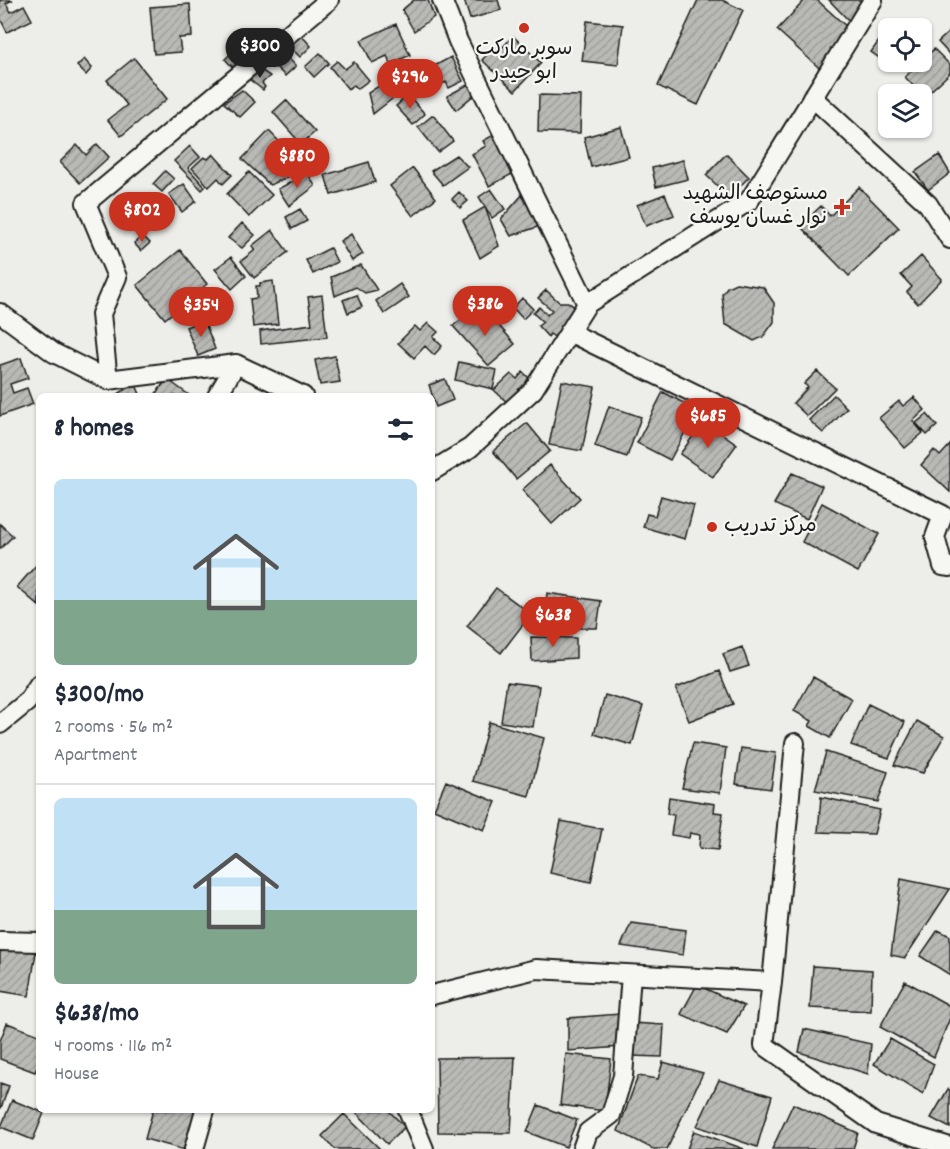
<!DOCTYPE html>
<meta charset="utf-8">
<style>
body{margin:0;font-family:Dekko,"Playpen Sans Arabic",sans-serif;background:#f6f6f7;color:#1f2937;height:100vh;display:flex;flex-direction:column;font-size:22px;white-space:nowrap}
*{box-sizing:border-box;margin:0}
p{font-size:20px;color:#747a83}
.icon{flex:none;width:33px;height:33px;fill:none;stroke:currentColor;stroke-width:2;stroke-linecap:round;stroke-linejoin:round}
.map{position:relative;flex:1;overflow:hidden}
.details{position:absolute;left:36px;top:393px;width:399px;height:720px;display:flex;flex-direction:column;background:#fff;border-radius:9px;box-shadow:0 2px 4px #0004}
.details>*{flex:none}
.fabs{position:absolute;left:878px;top:18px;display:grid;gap:12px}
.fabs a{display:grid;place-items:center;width:54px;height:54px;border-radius:9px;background:#fff;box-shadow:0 2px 4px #0004;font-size:30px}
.price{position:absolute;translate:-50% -51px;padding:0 14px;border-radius:21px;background:#c8321e;color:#fff;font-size:20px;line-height:39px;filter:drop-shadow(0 2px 3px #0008)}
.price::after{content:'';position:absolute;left:50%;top:36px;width:18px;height:14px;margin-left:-9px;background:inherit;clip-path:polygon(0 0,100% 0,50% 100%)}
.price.current{background:#222;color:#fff}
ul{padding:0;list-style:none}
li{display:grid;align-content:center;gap:12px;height:318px;padding:0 18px}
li+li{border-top:2px solid #e0e1e3}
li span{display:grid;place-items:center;height:186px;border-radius:9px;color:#555}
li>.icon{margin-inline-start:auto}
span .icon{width:108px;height:108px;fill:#fffc;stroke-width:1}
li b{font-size:26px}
h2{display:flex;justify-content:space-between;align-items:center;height:72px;padding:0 18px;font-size:26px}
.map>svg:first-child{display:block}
</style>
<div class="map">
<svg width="950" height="1149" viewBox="0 0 950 1149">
<defs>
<pattern id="building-hatch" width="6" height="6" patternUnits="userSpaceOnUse" patternTransform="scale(1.5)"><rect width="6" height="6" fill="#b9b9b6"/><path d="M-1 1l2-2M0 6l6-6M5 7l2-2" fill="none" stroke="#9e9e9c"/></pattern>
</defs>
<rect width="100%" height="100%" fill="#edede9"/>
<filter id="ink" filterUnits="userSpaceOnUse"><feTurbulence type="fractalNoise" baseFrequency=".0167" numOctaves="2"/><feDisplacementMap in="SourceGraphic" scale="12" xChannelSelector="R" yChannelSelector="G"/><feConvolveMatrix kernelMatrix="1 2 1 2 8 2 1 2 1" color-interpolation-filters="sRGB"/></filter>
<g filter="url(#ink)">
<path fill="url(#building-hatch)" stroke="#1c1c1c" stroke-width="1.5" d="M0,0H13L6,3L11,12L24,5L32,20L7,32L0,18Z
M414,0H428L434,17L414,31L402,10Z
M464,0H498L501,10L470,19Z
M698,0H722L743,10L698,105L658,86Z
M805,0H817L860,39L827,75L777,30Z
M829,0H877L852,24Z
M190,4L192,37L179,38L181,52L154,54L150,7Z
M587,21L623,25L618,65L582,61Z
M396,24L410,55L391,64L387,56L372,63L361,40Z
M890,26L894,28H888V62H901L895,69L871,52Z
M950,31V55L938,42Z
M301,35L311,46L300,57L289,46Z
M513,36L541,63L515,91L482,60L498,43L503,47Z
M237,48L249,61L237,72L225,59Z
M934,49L950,65V73L924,97L905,77Z
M320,53L329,63L314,77L305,67Z
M285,55L296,66L285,76L274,65Z
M451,57L463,81L449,88L446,82L436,87L427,70Z
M134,58L167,99L121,136L108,120L127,105L107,80Z
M84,59L92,68L86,75L77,66Z
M337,61L345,69L354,62L369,80L357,89L354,85L348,89L330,67Z
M414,63L421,76L373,114L368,93Z
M259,69L270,76L262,83L265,87L263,90L250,80Z
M469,84L475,94L456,110L447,96Z
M242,90L255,102L240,117L224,103Z
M408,95L425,114L413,125L396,106Z
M539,95L581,96L580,133L538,132Z
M286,100L315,132L301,144L273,112Z
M433,115L453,141L438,152L418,127Z
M621,127L629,157L591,167L584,137Z
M269,131L300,163L288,177L270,185L242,159Z
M497,133L518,171L489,186L472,154L486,146L483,141Z
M97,144L109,157L80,183L60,162L77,145L86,155Z
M190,146L200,157L188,168L205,187L202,190L174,161Z
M213,154L232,175L223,184L218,178L209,187L192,168L204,157L208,159Z
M726,154L749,177L729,197L706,175Z
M456,155L468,167L443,185L431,171Z
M939,155L950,173L928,190L915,172Z
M683,160L688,179L656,187L652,168Z
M369,162L375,182L331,195L325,175Z
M413,168L436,198L413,216L390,186Z
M165,171L174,179L162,192L153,184Z
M249,172L272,195L249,217L227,194Z
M308,173L315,186L289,206L278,189Z
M184,184L196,201L182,212L169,194Z
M859,187L899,228L849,276L800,226L821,206L830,216Z
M491,189L505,209L492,218L479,197Z
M459,192L468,201L460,208L452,199Z
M523,194L540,226L511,236L501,219Z
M665,194L674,215L646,226L637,205Z
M485,207L499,246L480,258L463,220Z
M300,209L307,221L292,229L286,217Z
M242,223L255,235L242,248L228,238Z
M272,230L288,252L254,278L241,261L255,250L252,246Z
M351,234L363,254L352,261L340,241Z
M143,236L150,243L141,251L134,243Z
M330,248L337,262L313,274L306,260Z
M180,250L207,284L165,319L137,285Z
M921,256L942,279L918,304L907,292L912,287L901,275Z
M231,257L246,276L232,289L215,269Z
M361,265L377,290L365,293L356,287L335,296L331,277Z
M273,281L278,324L253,327L250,299L257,298L256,286H260V283Z
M736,283L763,287L774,303V322L763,337L754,341L725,324L722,294L727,287Z
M400,284L409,297L384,314L376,301Z
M546,290L559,302H568L577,309L556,338L550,334L548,337L538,326L543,322L533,313L539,307L547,315L552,310L538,298Z
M322,295L327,337L261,344L260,331L312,324L308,297Z
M357,295L362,307L348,313L343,300Z
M522,298L533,309L523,319L513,308Z
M486,311L515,344L489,366L453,326L465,316L472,324Z
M204,320L215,349L198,356L186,327Z
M428,323L438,332L433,337L442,346L434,355L425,346L414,358L398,343L415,326L420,331Z
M335,356L340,382L320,385L315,360Z
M21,358L28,378L10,384L13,393L27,388L33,404L0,416V365Z
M459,362L497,370L493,389L455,380Z
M817,371L835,388L807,416L793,403L808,387L804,384Z
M523,372L534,383L512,407L494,390L511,374L517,379Z
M167,379L189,395L188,396H154Z
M445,379L453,400L436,407L429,385Z
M562,381L595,387L582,451L549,445Z
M135,383L141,396H115Z
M663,392L697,410L670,460L637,443Z
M834,395L847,408L823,433L809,420Z
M914,397L925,410L913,421L923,433L905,448L879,418L899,401L903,406Z
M609,406L641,417L627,457L595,446Z
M927,414L937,426L927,435L916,423Z
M704,421L737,444L713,477L680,454Z
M527,423L550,451L516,479L493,451Z
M950,445V492L921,465L934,450L940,456Z
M550,465L580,498L552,524L522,490Z
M792,473L822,486L807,519L774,504Z
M661,496L694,505L685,539L643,527L647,514L655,516Z
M822,503L879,534L858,572L802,542Z
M0,524L13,536L0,549Z
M38,563L39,564V606L17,587Z
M496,588L531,614L501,653L467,626Z
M547,593L601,601L597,628H573V623L559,621V626L543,624Z
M531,637L576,638V658L532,661Z
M742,647L749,666L730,672L723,654Z
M719,671L733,704L689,721L676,688Z
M813,677L852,699L830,738L809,726L812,721L794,711Z
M507,682L539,686L533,727L501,722Z
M605,695L643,706L632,745L594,734Z
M868,704L905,722L889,758L851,745Z
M917,721L944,736L923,773L894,765Z
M489,722L544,738L529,796L473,781Z
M693,743L726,748L720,793L682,788Z
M741,748L776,753L771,789L736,784Z
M826,752L888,772L878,802L815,790Z
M446,781L496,802L484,830L434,809Z
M669,797L715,804L714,812L723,813L718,850L699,848L700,835L690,833L689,838L671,835L674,815L667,814Z
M821,797L880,810L874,834L818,832Z
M561,821L602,829L591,882L550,873Z
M901,879L950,889L905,958L891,955Z
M631,923L686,930L683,955L621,946Z
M938,930L950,936V975L920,956Z
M0,946L36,952L29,996L0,991Z
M813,966L872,970L871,1011L810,1008Z
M905,981L950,1006V1018L934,1057L880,1027Z
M697,985L744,1006L727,1034L681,1014Z
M620,1014L621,1047L568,1051V1018Z
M7,1023L39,1035V1063L35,1072L0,1059V1041Z
M632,1023L664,1025L662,1057L631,1056Z
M804,1029L871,1044L868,1074L799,1052Z
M890,1039L934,1064L923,1094L874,1064Z
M566,1054L611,1059L605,1111L560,1105Z
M515,1057L511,1133L438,1132L437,1058Z
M663,1062L703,1073L667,1149H653L618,1131L638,1076L658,1079Z
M719,1080L772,1096L757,1147L697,1126Z
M0,1083L9,1086L1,1108H0Z
M948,1089L950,1090V1128L931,1118Z
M12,1100L44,1113L33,1140L1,1127Z
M793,1104L858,1133L853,1149H772Z
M538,1105L577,1120L566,1147L527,1132Z
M153,1110H214L203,1149H181L145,1139Z
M354,1110H388L405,1127L387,1144Z
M344,1114L380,1149H335L322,1136Z
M694,1131L744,1149H687Z"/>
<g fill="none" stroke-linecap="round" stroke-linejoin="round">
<defs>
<path id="minor" d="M442,0L458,41L587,304
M812,97L928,204L950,239
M0,313L54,353L108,380
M569,332L943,515L935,537L943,566L950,567
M217,396L236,364
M303,396L236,364L108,380L101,314L117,277L86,203L329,0
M432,471L470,448L533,390L587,304L749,201L873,0
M0,724L27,702L39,684
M0,941L39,942
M772,982L764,1045L876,1124L950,1147
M432,995L536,969L772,982L795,743
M408,1110L424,1149
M194,1149L205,1110
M582,1149L588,1132L611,1115L623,1076L631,975"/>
</defs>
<use href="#minor" stroke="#1c1c1c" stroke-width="22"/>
<use href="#minor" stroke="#f6f6f2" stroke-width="18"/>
</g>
</g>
<g fill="#c8321e" stroke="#f6f6f2" stroke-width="2">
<circle cx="524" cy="28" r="6"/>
<path d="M839 198h6v6h6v6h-6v6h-6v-6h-6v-6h6z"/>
<circle cx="712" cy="527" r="6"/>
</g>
<g text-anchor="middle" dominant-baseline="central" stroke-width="4.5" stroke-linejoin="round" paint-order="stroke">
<g font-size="21" fill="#1c1c1c" stroke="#f6f6f2">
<text x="524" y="50">سوبر ماركت<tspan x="524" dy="24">ابو حيدر</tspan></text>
<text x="828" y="195" text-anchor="end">مستوصف الشهيد<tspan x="828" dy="24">نوار غسان يوسف</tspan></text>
<text x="724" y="527" text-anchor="start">مركز تدريب</text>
</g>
</g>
</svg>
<div class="fabs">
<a><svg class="icon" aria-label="locate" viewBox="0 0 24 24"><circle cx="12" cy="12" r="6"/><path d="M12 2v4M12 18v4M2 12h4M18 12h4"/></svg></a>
<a><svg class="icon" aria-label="layers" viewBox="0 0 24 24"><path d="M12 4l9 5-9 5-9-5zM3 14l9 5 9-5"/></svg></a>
</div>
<b class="price current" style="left:260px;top:79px">$300</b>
<b class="price" style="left:410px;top:110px">$296</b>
<b class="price" style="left:297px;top:189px">$880</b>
<b class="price" style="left:142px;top:243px">$802</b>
<b class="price" style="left:485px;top:337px">$386</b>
<b class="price" style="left:201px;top:338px">$354</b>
<b class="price" style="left:708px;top:449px">$685</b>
<b class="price" style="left:553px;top:648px">$638</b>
<section class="details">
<h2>8 homes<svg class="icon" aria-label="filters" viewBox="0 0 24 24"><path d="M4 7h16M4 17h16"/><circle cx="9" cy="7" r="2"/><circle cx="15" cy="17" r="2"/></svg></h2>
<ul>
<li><span style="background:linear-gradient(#bfe0f5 65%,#7fa58c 0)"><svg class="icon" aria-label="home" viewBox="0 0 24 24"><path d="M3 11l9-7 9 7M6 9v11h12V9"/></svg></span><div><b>$300/mo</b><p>2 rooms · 56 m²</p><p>Apartment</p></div></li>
<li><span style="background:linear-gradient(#bfe0f5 60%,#7fa58c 0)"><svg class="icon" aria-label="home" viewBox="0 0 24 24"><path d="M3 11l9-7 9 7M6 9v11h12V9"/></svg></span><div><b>$638/mo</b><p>4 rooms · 116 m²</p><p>House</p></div></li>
</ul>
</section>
</div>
